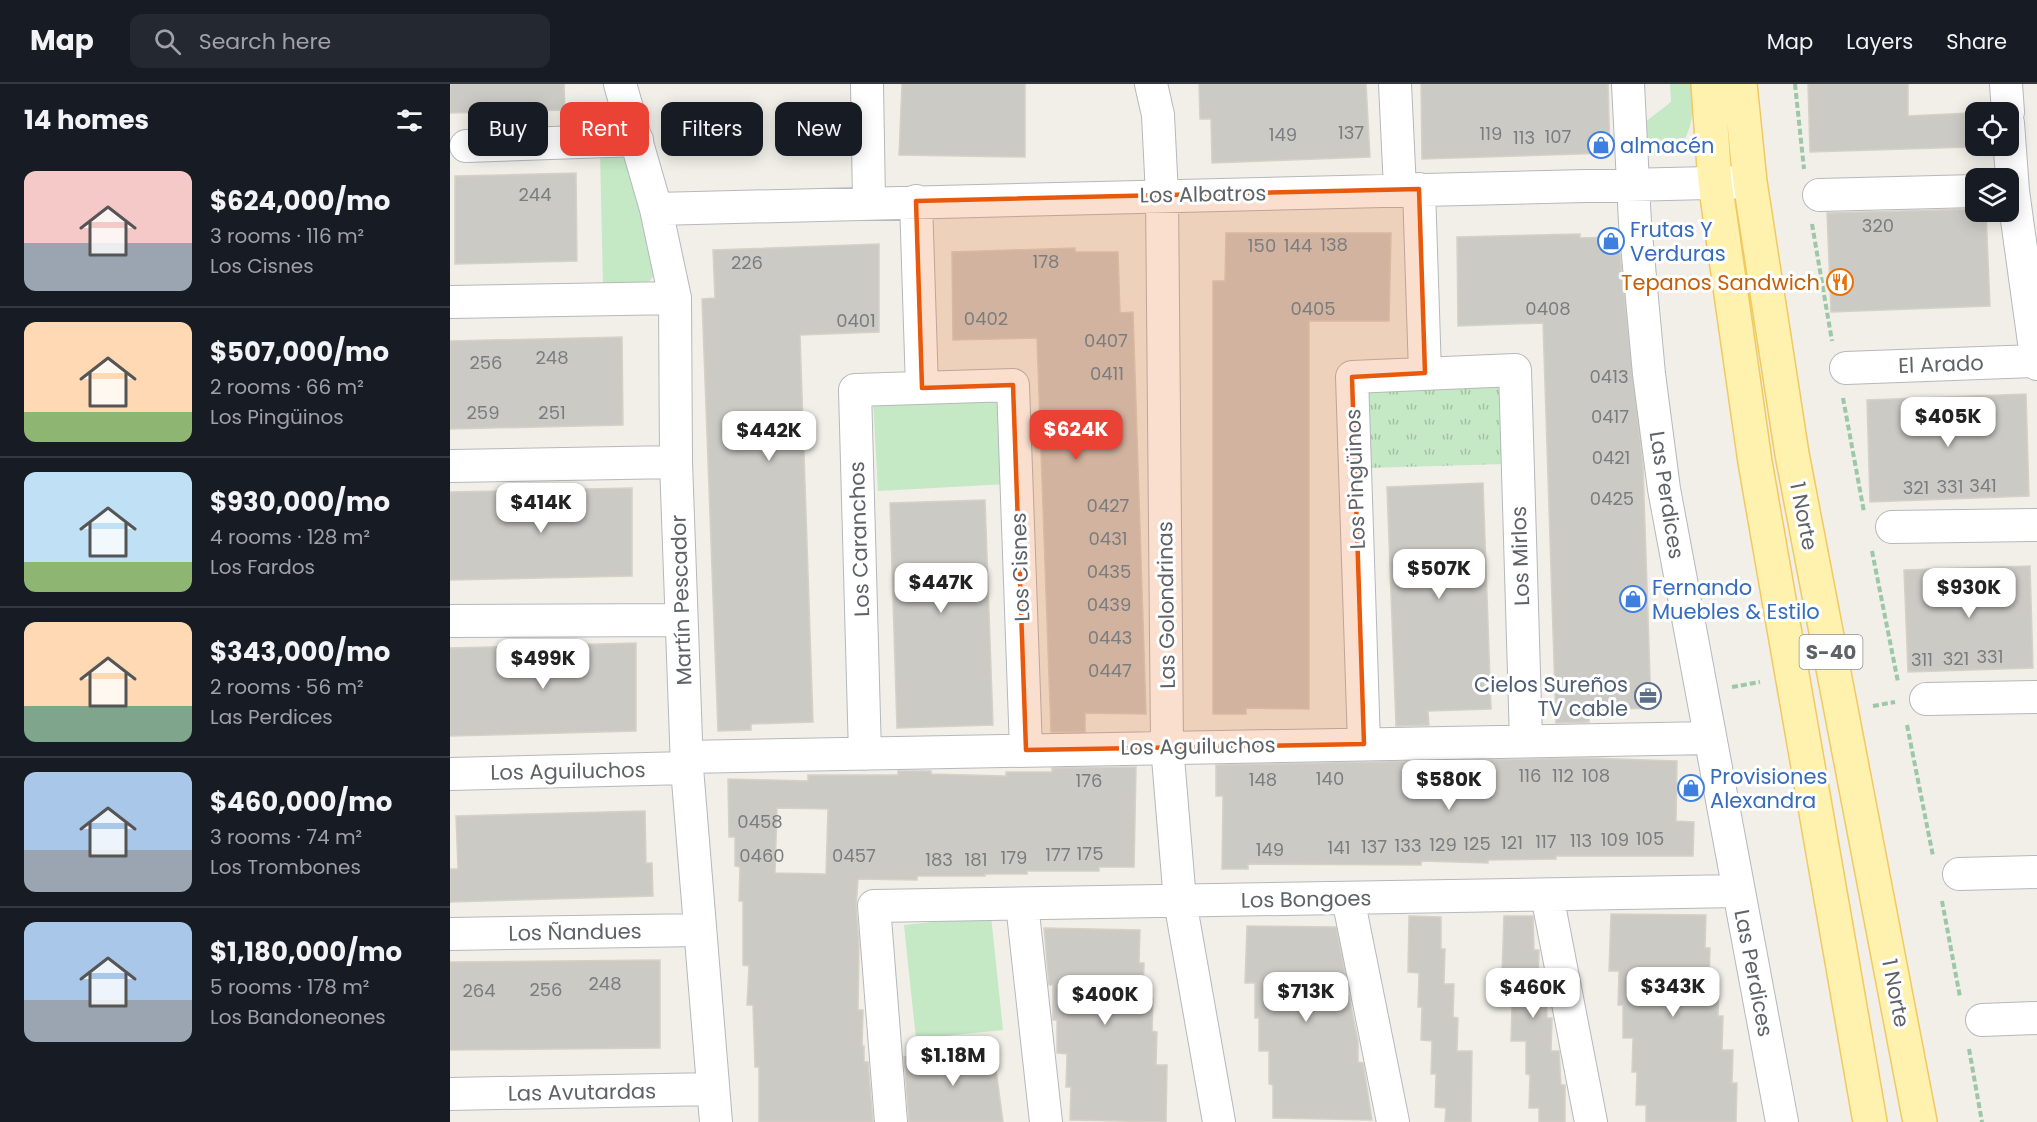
<!DOCTYPE html>
<meta charset="utf-8">
<style>
body{margin:0;font-family:Poppins,sans-serif;background:#242831;color:#f1f3f6;height:100vh;display:flex;flex-direction:column;font-size:22px;white-space:nowrap}
*{box-sizing:border-box;margin:0}
p{font-size:20px;color:#9ea1a6}
.icon{flex:none;width:33px;height:33px;fill:none;stroke:currentColor;stroke-width:2;stroke-linecap:round;stroke-linejoin:round}
.map{position:relative;flex:1;overflow:hidden}
.drawer{display:flex;flex-direction:column;background:#171b24;width:450px}
.drawer>*{flex:none}
.top-card{position:absolute;left:18px;top:18px;width:570px;height:54px;display:flex;gap:12px}
.buttons{position:absolute;left:1515px;top:18px;display:grid;gap:12px}
.buttons a{display:grid;place-items:center;width:54px;height:54px;border-radius:12px;background:#171b24;box-shadow:0 3px 15px #0003;font-size:30px}
.price{position:absolute;translate:-50% -51px;padding:0 14px;border-radius:12px;background:#fff;color:#222;font-size:20px;line-height:39px;filter:drop-shadow(0 2px 3px #0008)}
.price::after{content:'';position:absolute;left:50%;top:36px;width:18px;height:14px;margin-left:-9px;background:inherit;clip-path:polygon(0 0,100% 0,50% 100%)}
.price.selected{background:#ea4335;color:#fff}
ul{padding:0;list-style:none}
li{display:flex;align-items:center;gap:18px;height:150px;padding:0 24px}
li+li{border-top:2px solid #363941}
li span{display:grid;place-items:center;flex:none;width:168px;height:120px;border-radius:12px;color:#555}
li>.icon{margin-inline-start:auto}
span .icon{width:72px;height:72px;fill:#fffc;stroke-width:1}
li b{font-size:26px}
h2{display:flex;justify-content:space-between;align-items:center;height:72px;padding:0 24px;font-size:26px}
.pill{padding:0 21px;border-radius:12px;background:#171b24;box-shadow:0 3px 15px #0003;font-size:21px;line-height:54px}
.pill.selected{background:#ea4335;color:#fff}
header{display:flex;align-items:center;gap:36px;box-sizing:border-box;height:84px;padding:0 30px;background:#171b24;border-bottom:2px solid #363941}
header strong{font-size:28px}
nav{display:flex;gap:33px;margin-inline-start:auto;font-size:21px}
.search{width:420px;height:54px;background:#242831;display:flex;align-items:center;gap:15px;box-sizing:border-box;padding:0 21px;border-radius:12px;color:#9ea1a6;font-size:22px}
main{display:flex;flex:1;min-height:0}
.map>svg:first-child{display:block}
</style>
<header>
<strong>Map</strong>
<div class="search"><svg class="icon" aria-label="search" viewBox="0 0 24 24"><circle cx="10" cy="10" r="6"/><path d="M15 15l6 6"/></svg>Search here</div>
<nav><a>Map</a><a>Layers</a><a>Share</a></nav>
</header>
<main>
<section class="drawer">
<h2>14 homes<svg class="icon" aria-label="filters" viewBox="0 0 24 24"><path d="M4 7h16M4 17h16"/><circle cx="9" cy="7" r="2"/><circle cx="15" cy="17" r="2"/></svg></h2>
<ul>
<li><span style="background:linear-gradient(#f6c9c9 60%,#9aa5b1 0)"><svg class="icon" aria-label="home" viewBox="0 0 24 24"><path d="M3 11l9-7 9 7M6 9v11h12V9"/></svg></span><div><b>$624,000/mo</b><p>3 rooms · 116 m²</p><p>Los Cisnes</p></div></li>
<li><span style="background:linear-gradient(#ffd9b3 75%,#8fb573 0)"><svg class="icon" aria-label="home" viewBox="0 0 24 24"><path d="M3 11l9-7 9 7M6 9v11h12V9"/></svg></span><div><b>$507,000/mo</b><p>2 rooms · 66 m²</p><p>Los Pingüinos</p></div></li>
<li><span style="background:linear-gradient(#bfe0f5 75%,#8fb573 0)"><svg class="icon" aria-label="home" viewBox="0 0 24 24"><path d="M3 11l9-7 9 7M6 9v11h12V9"/></svg></span><div><b>$930,000/mo</b><p>4 rooms · 128 m²</p><p>Los Fardos</p></div></li>
<li><span style="background:linear-gradient(#ffd9b3 70%,#7fa58c 0)"><svg class="icon" aria-label="home" viewBox="0 0 24 24"><path d="M3 11l9-7 9 7M6 9v11h12V9"/></svg></span><div><b>$343,000/mo</b><p>2 rooms · 56 m²</p><p>Las Perdices</p></div></li>
<li><span style="background:linear-gradient(#a9c7e8 65%,#9aa5b1 0)"><svg class="icon" aria-label="home" viewBox="0 0 24 24"><path d="M3 11l9-7 9 7M6 9v11h12V9"/></svg></span><div><b>$460,000/mo</b><p>3 rooms · 74 m²</p><p>Los Trombones</p></div></li>
<li><span style="background:linear-gradient(#a9c7e8 65%,#9aa5b1 0)"><svg class="icon" aria-label="home" viewBox="0 0 24 24"><path d="M3 11l9-7 9 7M6 9v11h12V9"/></svg></span><div><b>$1,180,000/mo</b><p>5 rooms · 178 m²</p><p>Los Bandoneones</p></div></li>
</ul>
</section>
<div class="map">
<svg width="1587" height="1038" viewBox="0 0 1587 1038">
<defs>
<pattern id="park-tufts" width="24" height="20" patternUnits="userSpaceOnUse" patternTransform="scale(1.5)"><rect width="24" height="20" fill="#c5e8c5"/><path d="M3 7l-1-3M5 7V3M7 7l1-3M15 17l-1-3M17 17v-4M19 17l1-3" fill="none" stroke="#a3c0a4"/></pattern>
</defs>
<rect width="100%" height="100%" fill="#f1efe8"/>
<path fill="#c5e8c5" d="M1220,0H1244C1244,25 1243,46 1228,66L1202,71L1196,69L1190,42L1221,18Z
M177,67L205,190L198,199L153,200L150,68Z
M552,309L557,400L428,407L423,316Z
M541,832L553,946L466,955L454,841Z"/>
<path fill="url(#park-tufts)" d="M1053,299L1054,380L917,384L915,305Z"/>
<path fill="#cccac5" stroke="#d6d1c6" stroke-width="1.5" fill-rule="evenodd" d="M0,0H114L115,26L0,29Z
M452,0H575V73L449,71Z
M749,0H916L920,73L762,79L761,35H750Z
M971,0H1158L1160,69L972,75Z
M1358,0H1458V32L1519,29L1520,63L1360,68Z
M126,89L127,177L5,180V92Z
M1526,125V128H1536L1540,222L1381,228L1377,129Z
M776,149H941L939,237H859V625L796,624V630H763V197H775Z
M1130,150V154L1168,153L1193,382L1201,624L1139,626V638L1106,639L1093,239L1008,242L1007,153Z
M429,160V248L350,251L363,638L301,640V646L268,647L252,215L265,214L263,166Z
M625,164V168H668L670,229L683,228L696,630L635,629V648H601L587,254L503,256L502,168Z
M172,253L173,341L0,345V257Z
M1576,310L1579,412L1420,418L1417,316Z
M1033,399L1041,625L978,627L979,641L946,642L937,403Z
M182,404V492L0,496V408Z
M535,416L543,641L447,644L440,419Z
M1580,482L1583,584L1458,588L1454,486Z
M186,559V647L0,652V564Z
M1139,674L1227,677L1226,737L1244,738L1243,772H1106V775L1038,776V779L971,777V781L798,780V785H772L773,712H766V681Z
M686,683L684,783H649V787H577V790H535V792H467V796L408,795L406,823L409,861L408,926H413L412,962H414V978H418L423,1038H309V983H305L303,921H297L299,882L293,881V817H289L290,783L285,782V753H279L278,695L358,697V691H448V687H481V690L556,692V688H602V684ZM327,724L378,725L376,790L325,789Z
M195,727L196,779H202L203,812L0,818V785H8L6,732Z
M1161,830L1256,831L1255,864H1260L1259,899H1269L1268,932H1273L1272,966H1283L1282,999H1287L1286,1038H1196V1021H1186L1187,988H1182L1183,954H1173V921H1168L1169,887H1159Z
M959,832L991,833V865H995L994,900H1004L1003,933L1008,934L1007,967H1022L1021,1038H995L996,1024L985,1023L986,990H981L982,957L971,956L972,923H968L969,889L958,888Z
M1054,832H1083L1084,866H1089L1088,900L1096,901L1097,934H1102L1101,967H1109L1111,1001H1115V1038H1089V1024H1079L1080,991L1076,990V957H1061L1063,889H1052Z
M797,842L886,843L896,893L895,912H899L908,957V978L913,979L922,1036L823,1034V1001L819,1000V967H809V934H805V899H795Z
M594,844L690,846L689,879H694L693,914H703L702,947L707,948L706,981H717L716,1038L620,1036L621,1003H616L617,970L607,969V936H603V901H599Z
M210,876V964L0,966V878Z
M543,963L553,1038H459L454,973Z"/>
<g fill="none" stroke-linecap="round" stroke-linejoin="round">
<defs>
<path id="minor" d="M170,0L206,125L225,214L226,378L237,684L266,1038
M417,0L419,118
M701,0L708,31L712,111L717,662L730,817L769,1038
M945,0L950,105
M1178,0L1185,139L1199,290L1214,405L1332,1038
M1556,0L1558,28
M1558,39L1563,107L1587,280
M16,62L187,56
M969,105L975,289
M1369,111L1526,107
M466,117L472,304
M206,125L1300,98
M0,218L225,214
M1396,284L1587,277
M0,382L226,378
M1442,443L1587,441
M0,537L231,536
M1476,615L1587,613
M914,660L902,293L1065,286L1076,657
M415,670L405,306L563,301L576,666
M236,673L1260,654
M0,690L237,684
M1509,790L1587,788
M1097,811L1141,1038
M898,814L943,1038
M572,820L596,1038
M0,850L250,846
M1532,936L1587,934
M0,1010L263,1005
M441,1038L424,822L1288,807"/>
<path id="primary" d="M1258,0L1265,98L1305,378L1420,1038
M1290,0L1300,98L1342,370L1470,1038"/>
</defs>
<use href="#minor" stroke="#b5b8bc" stroke-width="34"/>
<use href="#primary" stroke="#f2c960" stroke-width="36"/>
<path stroke="#9cc7a9" stroke-width="4" stroke-dasharray="6 3" stroke-linecap="butt" d="M1345,0L1354,85
M1362,140L1382,257
M1393,314L1414,428
M1422,467L1448,598
M1282,603L1310,598
M1423,622L1445,618
M1457,641L1483,772
M1492,817L1510,913
M1519,965L1532,1038"/>
<use href="#minor" stroke="#fff" stroke-width="32"/>
<use href="#primary" stroke="#fff2af" stroke-width="33"/>
</g>
<path fill="#e8590c" fill-opacity="0.2" stroke="#e8590c" stroke-width="4.5" stroke-linejoin="round" d="M969,105L975,289L902,293L914,660L576,666L563,301L472,304L466,117Z"/>
<defs>
<symbol id="shop-ring" viewBox="-11 -11 22 22"><circle r="9.5" fill="#fff" stroke="#3f7fe0" stroke-width="1.5"/><path d="M-5-2.5h2.3a2.7 3.5 0 0 1 5.4 0H5L5.5 6h-11ZM-1.5-2.5h3a1.5 2.3 0 0 0-3 0Z" fill="#3f7fe0"/></symbol>
<symbol id="restaurant-ring" viewBox="-11 -11 22 22"><circle r="9.5" fill="#fff" stroke="#e8710a" stroke-width="1.5"/><path d="M-5-6h1v4h1v-4h1v4h1v-4h1v5L-1.5 .5V6h-2V.5L-5-1ZM5-6V6H3V1.5H1.5Q1.5-4 5-6Z" fill="#e8710a"/></symbol>
<symbol id="office-ring" viewBox="-11 -11 22 22"><circle r="9.5" fill="#fff" stroke="#5c6f8a" stroke-width="1.5"/><path d="M-6-3h4V-5.5h4V-3h4V5H-6ZM-1-4.5V-3h2v-1.5ZM-6 0V1H6V0Z" fill="#5c6f8a"/></symbol>
</defs>
<g fill-rule="evenodd">
<use href="#shop-ring" x="1136" y="46" width="30" height="30"/>
<use href="#shop-ring" x="1146" y="142" width="30" height="30"/>
<use href="#restaurant-ring" x="1375" y="183" width="30" height="30"/>
<use href="#shop-ring" x="1168" y="500" width="30" height="30"/>
<use href="#office-ring" x="1183" y="597" width="30" height="30"/>
<use href="#shop-ring" x="1226" y="689" width="30" height="30"/>
</g>
<g text-anchor="middle" dominant-baseline="central" stroke-width="6" stroke-linejoin="round" paint-order="stroke">
<g font-size="18" fill="#7a7d7f">
<text x="901" y="48">137</text>
<text x="1041" y="49">119</text>
<text x="833" y="50">149</text>
<text x="1108" y="52">107</text>
<text x="1074" y="53">113</text>
<text x="85" y="110">244</text>
<text x="1428" y="141">320</text>
<text x="884" y="160">138</text>
<text x="812" y="161">150</text>
<text x="848" y="161">144</text>
<text x="596" y="177">178</text>
<text x="297" y="178">226</text>
<text x="863" y="224">0405</text>
<text x="1098" y="224">0408</text>
<text x="536" y="234">0402</text>
<text x="406" y="236">0401</text>
<text x="656" y="256">0407</text>
<text x="102" y="273">248</text>
<text x="36" y="278">256</text>
<text x="657" y="289">0411</text>
<text x="1159" y="292">0413</text>
<text x="33" y="328">259</text>
<text x="102" y="328">251</text>
<text x="1160" y="332">0417</text>
<text x="1161" y="373">0421</text>
<text x="1533" y="401">341</text>
<text x="1500" y="402">331</text>
<text x="1466" y="403">321</text>
<text x="1162" y="414">0425</text>
<text x="658" y="421">0427</text>
<text x="658" y="454">0431</text>
<text x="659" y="487">0435</text>
<text x="659" y="520">0439</text>
<text x="660" y="553">0443</text>
<text x="1540" y="572">331</text>
<text x="1506" y="574">321</text>
<text x="1472" y="575">311</text>
<text x="660" y="586">0447</text>
<text x="1080" y="691">116</text>
<text x="1113" y="691">112</text>
<text x="1146" y="691">108</text>
<text x="880" y="694">140</text>
<text x="813" y="695">148</text>
<text x="639" y="696">176</text>
<text x="310" y="737">0458</text>
<text x="1200" y="754">105</text>
<text x="1165" y="755">109</text>
<text x="1131" y="756">113</text>
<text x="1096" y="757">117</text>
<text x="1062" y="758">121</text>
<text x="1027" y="759">125</text>
<text x="993" y="760">129</text>
<text x="958" y="761">133</text>
<text x="924" y="762">137</text>
<text x="889" y="763">141</text>
<text x="820" y="765">149</text>
<text x="640" y="769">175</text>
<text x="608" y="770">177</text>
<text x="312" y="771">0460</text>
<text x="404" y="771">0457</text>
<text x="564" y="773">179</text>
<text x="489" y="775">183</text>
<text x="526" y="775">181</text>
<text x="155" y="899">248</text>
<text x="96" y="905">256</text>
<text x="29" y="906">264</text>
</g>
<rect fill="#fff" stroke="#8f9295" stroke-width="1.5" x="1349.5" y="551" width="63" height="34" rx="4.5"/>
<g font-size="20" font-weight="bold" fill="#5f6368">
<text x="1381" y="568">S-40</text>
</g>
<g font-size="21" fill="#366cbe" stroke="#fff" text-anchor="start">
<text x="1170" y="61">almacén</text>
<text x="1180" y="145">Frutas Y<tspan x="1180" dy="24">Verduras</tspan></text>
<text x="1202" y="503">Fernando<tspan x="1202" dy="24">Muebles &amp; Estilo</tspan></text>
<text x="1260" y="692">Provisiones<tspan x="1260" dy="24">Alexandra</tspan></text>
</g>
<g font-size="21" fill="#5f6368" stroke="#fff">
<text transform="translate(753 110) rotate(-1)">Los Albatros</text>
<text transform="translate(1491 280) rotate(-2)">El Arado</text>
<text transform="translate(905 395) rotate(-92)">Los Pingüinos</text>
<text transform="translate(1217 411) rotate(81)">Las Perdices</text>
<text transform="translate(1354 432) rotate(79)">1 Norte</text>
<text transform="translate(409 455) rotate(-92)">Los Caranchos</text>
<text transform="translate(1070 472) rotate(-92)">Los Mirlos</text>
<text transform="translate(570 483) rotate(-92)">Los Cisnes</text>
<text transform="translate(231 516) rotate(-92)">Martín Pescador</text>
<text transform="translate(716 521) rotate(-91)">Las Golondrinas</text>
<text transform="translate(748 662) rotate(-1)">Los Aguiluchos</text>
<text transform="translate(118 687) rotate(-1)">Los Aguiluchos</text>
<text transform="translate(856 815) rotate(-1)">Los Bongoes</text>
<text transform="translate(125 848) rotate(-1)">Los Ñandues</text>
<text transform="translate(1304 889) rotate(79)">Las Perdices</text>
<text transform="translate(1446 909) rotate(79)">1 Norte</text>
<text transform="translate(132 1008) rotate(-1)">Las Avutardas</text>
</g>
<g font-size="21" fill="#c56008" stroke="#fff" text-anchor="end">
<text x="1370" y="198">Tepanos Sandwich</text>
</g>
<g font-size="21" fill="#4e5e75" stroke="#fff" text-anchor="end">
<text x="1178" y="600">Cielos Sureños<tspan x="1178" dy="24">TV cable</tspan></text>
</g>
</g>
</svg>
<div class="buttons">
<a><svg class="icon" aria-label="locate" viewBox="0 0 24 24"><circle cx="12" cy="12" r="6"/><path d="M12 2v4M12 18v4M2 12h4M18 12h4"/></svg></a>
<a><svg class="icon" aria-label="layers" viewBox="0 0 24 24"><path d="M12 4l9 5-9 5-9-5zM3 14l9 5 9-5"/></svg></a>
</div>
<b class="price" style="left:1498px;top:364px">$405K</b>
<b class="price selected" style="left:626px;top:377px">$624K</b>
<b class="price" style="left:319px;top:378px">$442K</b>
<b class="price" style="left:91px;top:450px">$414K</b>
<b class="price" style="left:989px;top:516px">$507K</b>
<b class="price" style="left:491px;top:530px">$447K</b>
<b class="price" style="left:1519px;top:535px">$930K</b>
<b class="price" style="left:93px;top:606px">$499K</b>
<b class="price" style="left:999px;top:727px">$580K</b>
<b class="price" style="left:1223px;top:934px">$343K</b>
<b class="price" style="left:1083px;top:935px">$460K</b>
<b class="price" style="left:856px;top:939px">$713K</b>
<b class="price" style="left:655px;top:942px">$400K</b>
<b class="price" style="left:503px;top:1003px">$1.18M</b>
<div class="top-card">
<a class="pill">Buy</a>
<a class="pill selected">Rent</a>
<a class="pill">Filters</a>
<a class="pill">New</a>
</div>
</div>
</main>
